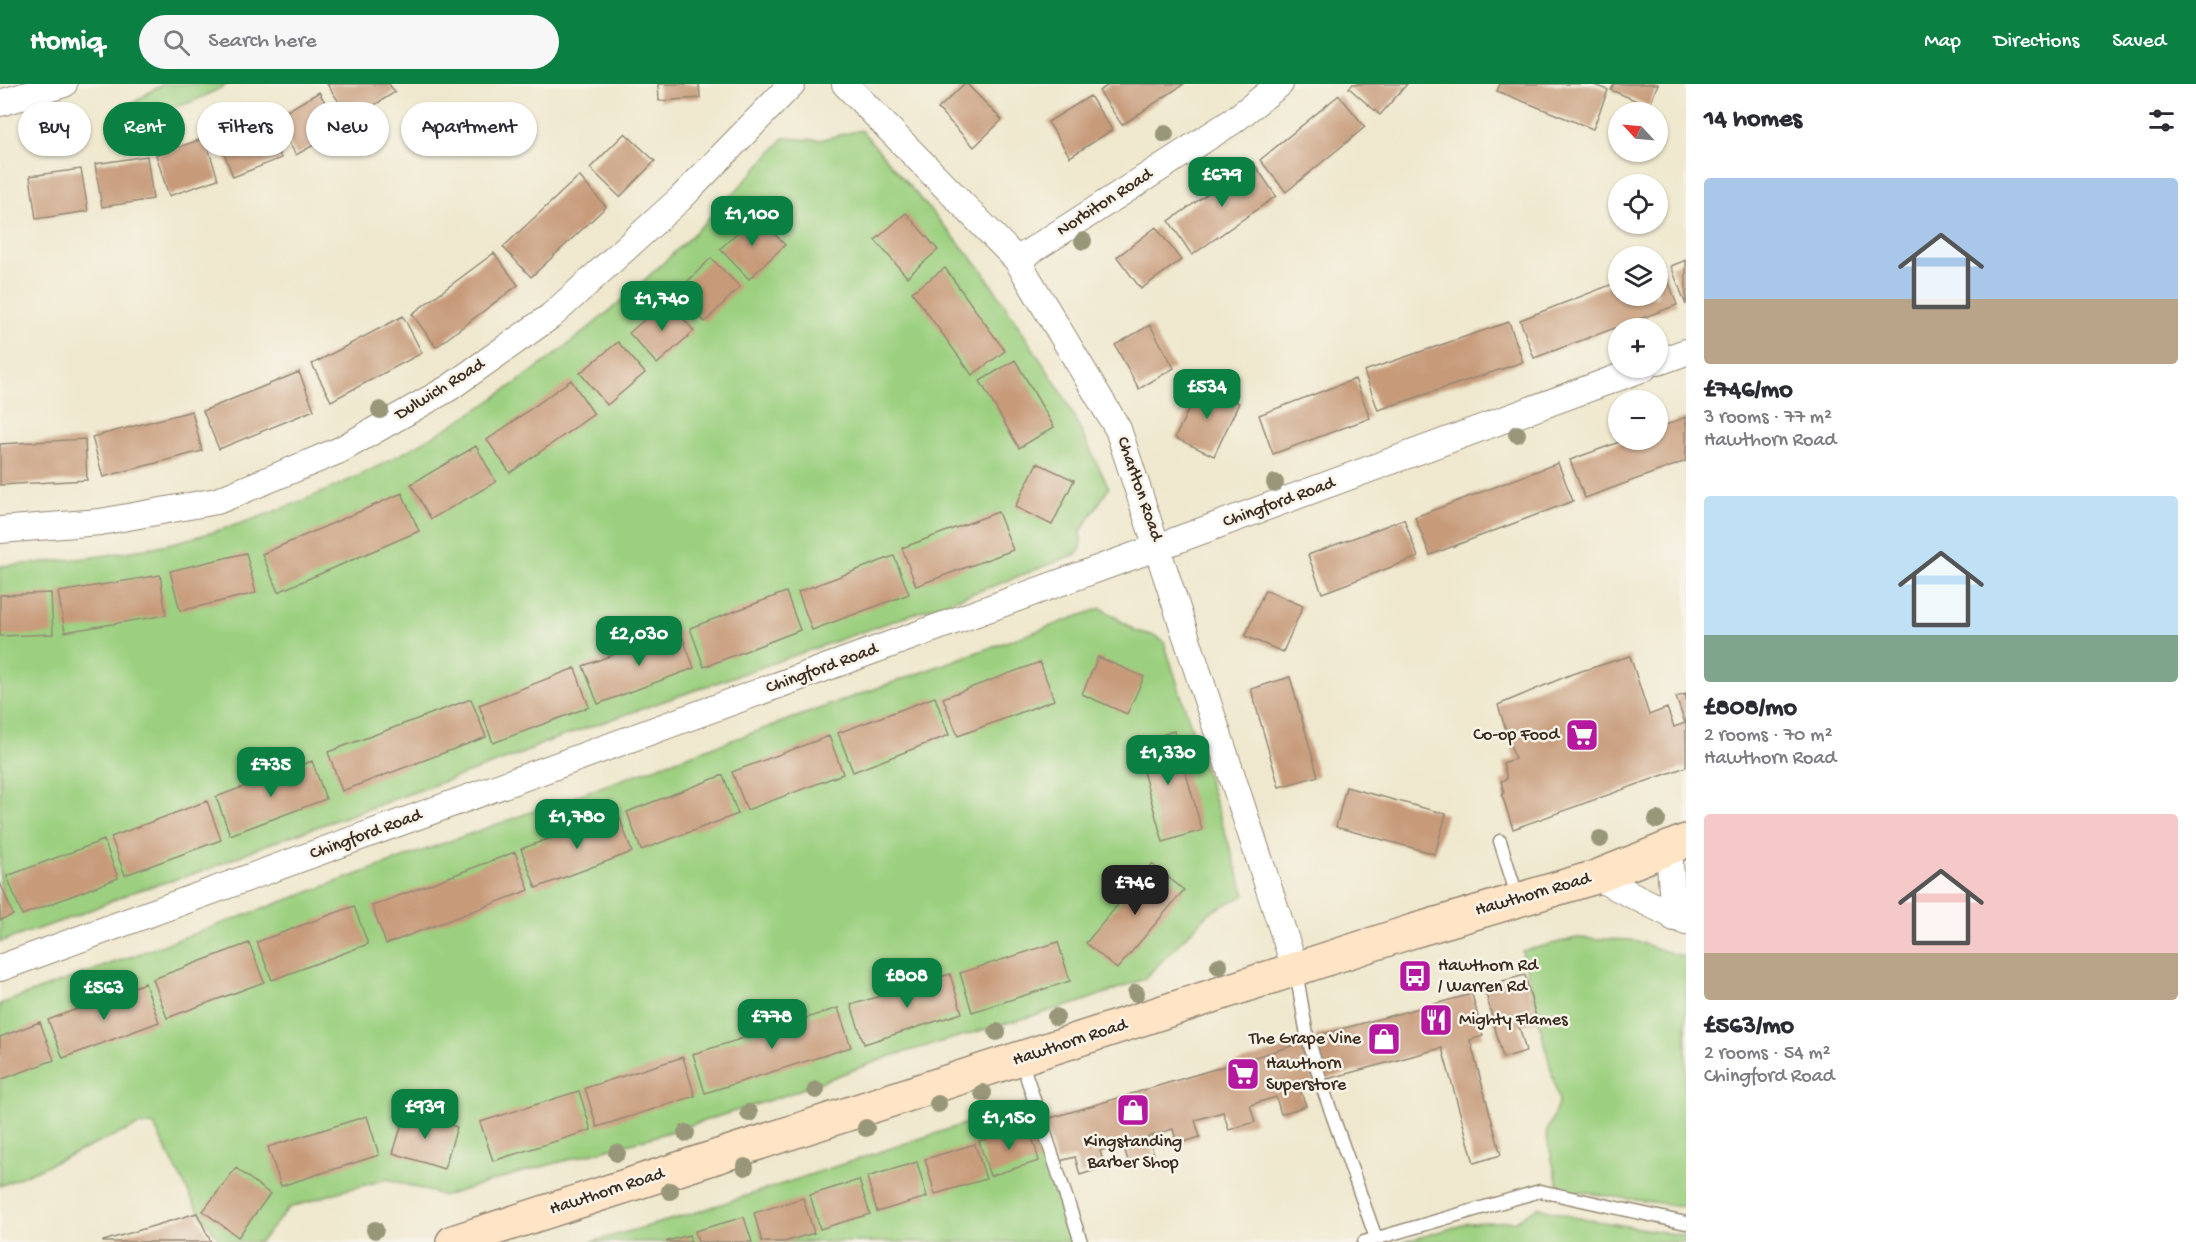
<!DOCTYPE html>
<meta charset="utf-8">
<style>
body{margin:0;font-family:"Gochi Hand",sans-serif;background:#f7f7f7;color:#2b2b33;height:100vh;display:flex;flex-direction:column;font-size:22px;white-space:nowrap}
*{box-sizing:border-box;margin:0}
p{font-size:20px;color:#7c7c81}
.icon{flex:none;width:33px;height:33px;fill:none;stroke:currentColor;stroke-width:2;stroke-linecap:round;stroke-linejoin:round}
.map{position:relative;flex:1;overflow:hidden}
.drawer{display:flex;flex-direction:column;background:#fff;width:510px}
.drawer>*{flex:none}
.guide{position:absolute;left:18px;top:18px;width:570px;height:54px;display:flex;gap:12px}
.needle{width:39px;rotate:296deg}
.controls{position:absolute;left:1608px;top:18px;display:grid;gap:12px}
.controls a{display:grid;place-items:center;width:60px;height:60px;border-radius:50%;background:#fff;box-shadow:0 2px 4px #0004;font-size:30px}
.price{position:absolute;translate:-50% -51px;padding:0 14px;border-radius:12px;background:#0b8043;color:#fff;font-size:20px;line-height:39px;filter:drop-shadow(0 2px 3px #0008)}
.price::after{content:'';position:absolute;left:50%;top:36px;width:18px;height:14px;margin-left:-9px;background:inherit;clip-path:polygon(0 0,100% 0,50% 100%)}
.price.selected{background:#222;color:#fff}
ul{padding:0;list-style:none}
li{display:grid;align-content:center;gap:12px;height:318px;padding:0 18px}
li span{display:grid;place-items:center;height:186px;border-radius:6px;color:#555}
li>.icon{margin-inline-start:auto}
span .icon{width:108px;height:108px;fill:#fffc;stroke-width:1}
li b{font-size:26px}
h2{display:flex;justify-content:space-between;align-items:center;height:72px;padding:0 18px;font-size:26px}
.chip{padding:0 21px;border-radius:27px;background:#fff;box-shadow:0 2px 4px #0004;font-size:21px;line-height:54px}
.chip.selected{background:#0b8043;color:#fff}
header{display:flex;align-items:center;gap:36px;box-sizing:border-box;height:84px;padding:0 30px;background:#0b8043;color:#fff}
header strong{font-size:28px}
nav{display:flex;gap:33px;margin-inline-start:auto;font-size:21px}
.search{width:420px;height:54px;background:#f7f7f7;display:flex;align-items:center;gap:15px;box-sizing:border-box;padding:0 21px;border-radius:33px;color:#7c7c81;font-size:22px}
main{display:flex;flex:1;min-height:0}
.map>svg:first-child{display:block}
</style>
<header>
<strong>Homiq</strong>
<div class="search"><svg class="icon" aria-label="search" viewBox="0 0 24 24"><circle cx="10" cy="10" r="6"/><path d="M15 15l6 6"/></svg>Search here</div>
<nav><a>Map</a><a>Directions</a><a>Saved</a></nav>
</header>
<main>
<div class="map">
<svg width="1686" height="1158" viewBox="0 0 1686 1158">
<rect width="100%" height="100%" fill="#f7f3e8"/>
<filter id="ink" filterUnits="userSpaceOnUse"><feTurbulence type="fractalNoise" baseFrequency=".0167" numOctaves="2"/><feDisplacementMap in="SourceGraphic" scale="12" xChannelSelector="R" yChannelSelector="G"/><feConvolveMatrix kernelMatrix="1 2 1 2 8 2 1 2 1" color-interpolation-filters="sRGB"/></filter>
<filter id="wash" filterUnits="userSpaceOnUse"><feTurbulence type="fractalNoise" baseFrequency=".008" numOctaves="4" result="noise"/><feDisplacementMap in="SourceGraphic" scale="24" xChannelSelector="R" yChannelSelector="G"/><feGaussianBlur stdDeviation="1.35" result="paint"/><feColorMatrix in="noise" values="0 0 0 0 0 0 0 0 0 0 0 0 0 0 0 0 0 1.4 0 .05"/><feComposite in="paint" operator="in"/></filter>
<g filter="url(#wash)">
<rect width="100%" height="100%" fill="#efe8ce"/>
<path fill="#9cd080" stroke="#6c7d4f" stroke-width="1.5" d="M163,0H228C193,18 173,32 134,18Z
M861,46L982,186L1062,309L1109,404L1081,447V464L1076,470L996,501L544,659L521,670L260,763L209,785L130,809L76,832L0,858V482C64,477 130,471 192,454C431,389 623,237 784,54L819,56Z
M1101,524L1136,547L1156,552L1164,558L1245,811L1210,828L1144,895L1078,919L891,972L783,1012L653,1053L519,1089L444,1112L388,1095L338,1108L289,1124L260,1158H221L195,1121L153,1040L137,1042L0,1102V920C366,785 734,657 1101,524Z
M1577,854L1632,856L1686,874V1123L1559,1105L1546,1050L1559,1018L1522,867Z
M1031,1018L1075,1158H591L691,1130Z
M1538,1123L1573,1133L1686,1152V1158H1404L1469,1139L1516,1137Z"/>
<g id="blocks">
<path fill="#c79b7a" d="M327,0H389L395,8L351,36Z
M658,0H699L700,14L659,17Z
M964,0H967L1002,36L974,63L938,25Z
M1110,0H1184L1122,41L1099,7Z
M1353,0H1407L1380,31L1349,4Z
M1500,0H1591L1608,6L1593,45L1497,7Z
M1614,0H1658L1649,22L1611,6Z
M319,8L341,46L296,71L275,34Z
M1339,11L1365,43L1286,108L1260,76Z
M1090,12L1112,46L1070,73L1048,38Z
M266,34L281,74L233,93L218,53Z
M625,49L655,77L620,113L590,84Z
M205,54L218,95L169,112L156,71Z
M147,72L153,115L102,123L95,80Z
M1253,78L1276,112L1192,171L1169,137Z
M81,85L88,127L36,135L30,92Z
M579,92L606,123L531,193L503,163Z
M906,129L938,166L907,193L875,156Z
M756,131L785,161L749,195L720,165Z
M1156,143L1181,176L1141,205L1117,173Z
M494,169L518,201L436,263L412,230Z
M711,174L740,203L705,238L676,209Z
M1686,176V221L1671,182Z
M1663,182L1677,221L1534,274L1520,236L1618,198V212H1658V184Z
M945,184L1005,267L972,291L912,208Z
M667,216L694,247L657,280L629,249Z
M403,232L422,269L331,317L312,280Z
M1509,238L1523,278L1378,326L1364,287Z
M1150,241L1174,284L1139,305L1115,261Z
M618,258L645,289L607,321L580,289Z
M1015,276L1054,343L1019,364L980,297Z
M299,288L314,326L219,365L203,327Z
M1355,295L1370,334L1273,370L1259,331Z
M571,296L594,330L510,389L487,356Z
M1200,301L1239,319L1214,372L1175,354Z
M192,327L202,367L103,393L92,353Z
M1686,333V377L1585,414L1570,376L1625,356H1658V344Z
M85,355L87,396L0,401V360Z
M476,362L496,398L431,435L411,400Z
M1037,379L1074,396L1052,441L1015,423Z
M1558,379L1573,417L1430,471L1415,433Z
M402,409L419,447L278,508L262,470Z
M998,428L1013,466L916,502L902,464Z
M1404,435L1418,473L1322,509L1308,471Z
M246,469L256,509L180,527L170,487Z
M894,472L909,510L812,546L798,508Z
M160,491L166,531L65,548L58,508Z
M1265,506L1303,522L1283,568L1245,552Z
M786,508L800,546L704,583L690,544Z
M51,509L53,550L0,552V511Z
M680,546L694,584L598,620L583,582Z
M1630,572L1649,631L1667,624L1674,643L1685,639L1676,613L1686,610V683L1513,745L1502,711L1504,709L1501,697L1507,695L1503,679L1515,675L1498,621L1572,590Z
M1098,573L1144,593L1127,630L1082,610Z
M1040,578L1054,616L958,652L943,614Z
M575,584L589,623L493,659L479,621Z
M1290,593L1318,692L1279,703L1251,605Z
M935,613L949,651L853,688L838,649Z
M471,615L486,653L342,707L328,668Z
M1174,647L1202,746L1163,758L1135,659Z
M829,652L843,690L747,726L732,688Z
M312,677L326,715L230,751L216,713Z
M723,691L738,730L641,766L627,728Z
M1346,703L1446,730L1435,770L1336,743Z
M207,717L221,756L125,791L111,753Z
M618,729L632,768L536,804L521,765Z
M104,756L118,794L22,831L7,792Z
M515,768L529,806L386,860L372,822Z
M1152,780L1184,806L1117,885L1086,859Z
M0,798L13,831L0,836Z
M354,822L368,860L272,896L257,858Z
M1058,858L1070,897L972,928L960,889Z
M249,859L264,898L167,934L153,895Z
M950,890L962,929L864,960L851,921Z
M1525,891L1537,937L1519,942L1526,967L1503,974L1484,902Z
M145,899L159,938L63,974L48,936Z
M1472,910L1483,952L1470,956L1501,1071L1474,1079L1442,964L1327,995L1315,952Z
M838,924L851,963L705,1009L693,970Z
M40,938L54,976L0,996V953Z
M1302,959L1314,1001L1300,1005L1306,1022L1281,1030L1276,1013L1250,1021L1255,1038L1229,1046L1223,1028L1195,1036L1200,1053L1177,1060L1173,1045L1148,1053L1154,1070L1128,1077L1123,1060L1100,1067L1105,1083L1080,1091L1075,1073L1056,1078L1044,1036Z
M683,973L695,1012L597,1043L585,1004Z
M579,1007L591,1046L493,1077L480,1038Z
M406,1027L457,1043L444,1085L393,1069Z
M367,1032L379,1071L281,1102L268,1063Z
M1029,1042L1039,1077L990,1092L979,1057Z
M975,1060L986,1095L935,1110L925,1075Z
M917,1078L927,1113L877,1128L867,1093Z
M236,1084L270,1110L238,1153L203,1127Z
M859,1096L870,1130L820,1145L810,1111Z
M803,1114L814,1149L784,1158H762L754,1129Z
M197,1129L211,1158H103V1157Z
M744,1133L752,1158H698L695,1147Z
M689,1151L691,1158H667V1157Z"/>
</g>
</g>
<g filter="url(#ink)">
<use href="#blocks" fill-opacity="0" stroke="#958976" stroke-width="1.5"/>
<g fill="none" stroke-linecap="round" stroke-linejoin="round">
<defs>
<path id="lane" d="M1500,757L1518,815
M1296,887L1307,951L1323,1005L1376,1154
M1021,976L1081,1158
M1364,1158L1540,1107L1686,1139"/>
<path id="street" d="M845,0L1017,176L1118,345L1296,887
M0,19L64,0
M1017,176L1233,37L1280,0
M1658,278L1686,268
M0,446L100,438L217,417L340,366L449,304L551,232L680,115L792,0
M1669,765L1674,834
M1596,793L1686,838
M0,884L1158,463L1644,284"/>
<path id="secondary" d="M453,1158L1413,847L1596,793L1686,757"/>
</defs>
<use href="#lane" stroke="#958976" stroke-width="15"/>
<use href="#street" stroke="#958976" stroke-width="28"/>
<use href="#secondary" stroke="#958976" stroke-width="36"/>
<use href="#lane" stroke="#fff" stroke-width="12"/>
<use href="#street" stroke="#fff" stroke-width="26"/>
<use href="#secondary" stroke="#ffe4c6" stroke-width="33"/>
</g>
<g fill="#99977a">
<circle cx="1165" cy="50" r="9"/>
<circle cx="1083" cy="157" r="9"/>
<circle cx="380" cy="326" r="9"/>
<circle cx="1517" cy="350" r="9"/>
<circle cx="1275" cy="399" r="9"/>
<circle cx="1657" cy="736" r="9"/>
<circle cx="1600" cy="755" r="9"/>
<circle cx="1219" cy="882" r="9"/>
<circle cx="1136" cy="909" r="9"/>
<circle cx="1056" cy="933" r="9"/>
<circle cx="997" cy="948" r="9"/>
<circle cx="816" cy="1006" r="9"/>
<circle cx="983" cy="1009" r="9"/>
<circle cx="938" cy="1020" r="9"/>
<circle cx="749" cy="1029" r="9"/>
<circle cx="866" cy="1044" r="9"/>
<circle cx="686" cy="1049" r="9"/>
<circle cx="617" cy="1069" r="9"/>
<circle cx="745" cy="1083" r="9"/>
<circle cx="670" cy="1107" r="9"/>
<circle cx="375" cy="1146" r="9"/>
</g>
</g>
<defs>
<symbol id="supermarket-square" viewBox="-11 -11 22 22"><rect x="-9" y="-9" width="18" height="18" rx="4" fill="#b5179e" stroke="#f7f3e8"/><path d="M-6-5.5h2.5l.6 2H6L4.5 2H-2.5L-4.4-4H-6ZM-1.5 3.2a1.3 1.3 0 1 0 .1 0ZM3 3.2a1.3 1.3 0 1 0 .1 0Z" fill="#fff"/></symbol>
<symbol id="bus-square" viewBox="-11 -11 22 22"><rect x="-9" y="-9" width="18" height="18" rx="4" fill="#b5179e" stroke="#f7f3e8"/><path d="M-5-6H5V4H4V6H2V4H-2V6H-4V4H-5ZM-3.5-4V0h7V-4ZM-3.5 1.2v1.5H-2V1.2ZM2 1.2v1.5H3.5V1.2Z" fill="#fff"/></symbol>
<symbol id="restaurant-square" viewBox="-11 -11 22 22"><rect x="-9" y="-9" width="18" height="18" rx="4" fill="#b5179e" stroke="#f7f3e8"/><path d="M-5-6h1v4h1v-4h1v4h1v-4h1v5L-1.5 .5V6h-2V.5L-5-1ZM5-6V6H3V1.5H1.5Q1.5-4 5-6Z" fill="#fff"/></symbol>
<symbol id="shop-square" viewBox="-11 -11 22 22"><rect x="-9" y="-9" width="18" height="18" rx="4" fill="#b5179e" stroke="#f7f3e8"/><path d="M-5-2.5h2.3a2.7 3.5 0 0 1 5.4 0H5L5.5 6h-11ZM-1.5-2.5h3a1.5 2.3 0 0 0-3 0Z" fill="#fff"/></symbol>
</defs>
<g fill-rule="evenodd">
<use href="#supermarket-square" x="1563" y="632" width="38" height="38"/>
<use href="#bus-square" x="1396" y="873" width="38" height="38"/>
<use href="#restaurant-square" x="1417" y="917" width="38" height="38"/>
<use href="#shop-square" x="1365" y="936" width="38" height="38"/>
<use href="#supermarket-square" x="1224" y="971" width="38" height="38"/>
<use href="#shop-square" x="1114" y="1007" width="38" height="38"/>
</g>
<g text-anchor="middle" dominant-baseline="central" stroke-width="5" stroke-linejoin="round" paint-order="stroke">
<g font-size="18" fill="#3b2a1e" stroke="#f7f3e8">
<text transform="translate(1105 119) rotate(-33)">Norbiton Road</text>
<text transform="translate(440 306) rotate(-32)">Dulwich Road</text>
<text transform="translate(1139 405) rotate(71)">Charlton Road</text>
<text transform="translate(1279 419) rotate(-20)">Chingford Road</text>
<text transform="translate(822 585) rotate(-20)">Chingford Road</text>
<text transform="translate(366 751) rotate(-20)">Chingford Road</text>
<text transform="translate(1533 811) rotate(-16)">Hawthorn Road</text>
<text transform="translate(1070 959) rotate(-18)">Hawthorn Road</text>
<text transform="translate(607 1108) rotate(-18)">Hawthorn Road</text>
</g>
<g font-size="18" fill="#3b2a1e" stroke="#f7f3e8" text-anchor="start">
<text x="1559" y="651" text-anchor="end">Co-op Food</text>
<text x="1438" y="882">Hawthorn Rd<tspan x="1438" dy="21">/ Warren Rd</tspan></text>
<text x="1459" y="936">Mighty Flames</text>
<text x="1361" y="955" text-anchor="end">The Grape Vine</text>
<text x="1266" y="980">Hawthorn<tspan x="1266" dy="21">Superstore</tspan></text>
<text x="1133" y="1058" text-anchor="middle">Kingstanding<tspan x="1133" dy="21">Barber Shop</tspan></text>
</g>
</g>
</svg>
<div class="controls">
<a><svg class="needle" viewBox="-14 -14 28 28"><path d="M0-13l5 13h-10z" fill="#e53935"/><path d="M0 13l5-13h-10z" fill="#7c7c81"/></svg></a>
<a><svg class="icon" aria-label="locate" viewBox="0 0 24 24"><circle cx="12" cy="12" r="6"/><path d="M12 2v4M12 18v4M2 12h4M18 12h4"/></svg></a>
<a><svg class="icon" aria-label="layers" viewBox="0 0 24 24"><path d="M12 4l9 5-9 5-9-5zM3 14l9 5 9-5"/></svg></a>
<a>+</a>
<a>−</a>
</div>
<b class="price" style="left:1222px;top:124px">£679</b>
<b class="price" style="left:752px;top:163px">£1,100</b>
<b class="price" style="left:662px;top:248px">£1,740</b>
<b class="price" style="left:1207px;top:336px">£534</b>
<b class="price" style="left:639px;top:583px">£2,030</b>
<b class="price" style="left:1168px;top:702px">£1,330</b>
<b class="price" style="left:271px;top:714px">£735</b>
<b class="price" style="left:577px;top:766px">£1,780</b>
<b class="price selected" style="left:1135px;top:832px">£746</b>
<b class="price" style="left:907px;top:925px">£808</b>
<b class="price" style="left:104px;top:937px">£563</b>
<b class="price" style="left:772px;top:966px">£778</b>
<b class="price" style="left:425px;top:1056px">£939</b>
<b class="price" style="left:1009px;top:1067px">£1,150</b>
<div class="guide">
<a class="chip">Buy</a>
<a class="chip selected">Rent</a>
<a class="chip">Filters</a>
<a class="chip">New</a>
<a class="chip">Apartment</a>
</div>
</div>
<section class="drawer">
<h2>14 homes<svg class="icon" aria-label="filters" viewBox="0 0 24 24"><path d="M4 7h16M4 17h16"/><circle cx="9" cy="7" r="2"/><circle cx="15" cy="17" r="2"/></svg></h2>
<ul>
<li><span style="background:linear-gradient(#a9c7e8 65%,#b9a48a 0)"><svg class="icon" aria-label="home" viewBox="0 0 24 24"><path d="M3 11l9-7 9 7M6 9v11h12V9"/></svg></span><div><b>£746/mo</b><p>3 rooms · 77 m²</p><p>Hawthorn Road</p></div></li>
<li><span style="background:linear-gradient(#bfe0f5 75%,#7fa58c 0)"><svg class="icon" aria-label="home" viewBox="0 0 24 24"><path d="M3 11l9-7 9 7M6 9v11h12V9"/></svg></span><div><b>£808/mo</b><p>2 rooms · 70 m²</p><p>Hawthorn Road</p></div></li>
<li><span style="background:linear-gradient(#f6c9c9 75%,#b9a48a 0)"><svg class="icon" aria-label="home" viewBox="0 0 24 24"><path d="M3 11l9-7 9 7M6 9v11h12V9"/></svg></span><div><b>£563/mo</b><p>2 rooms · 54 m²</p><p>Chingford Road</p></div></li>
</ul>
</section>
</main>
